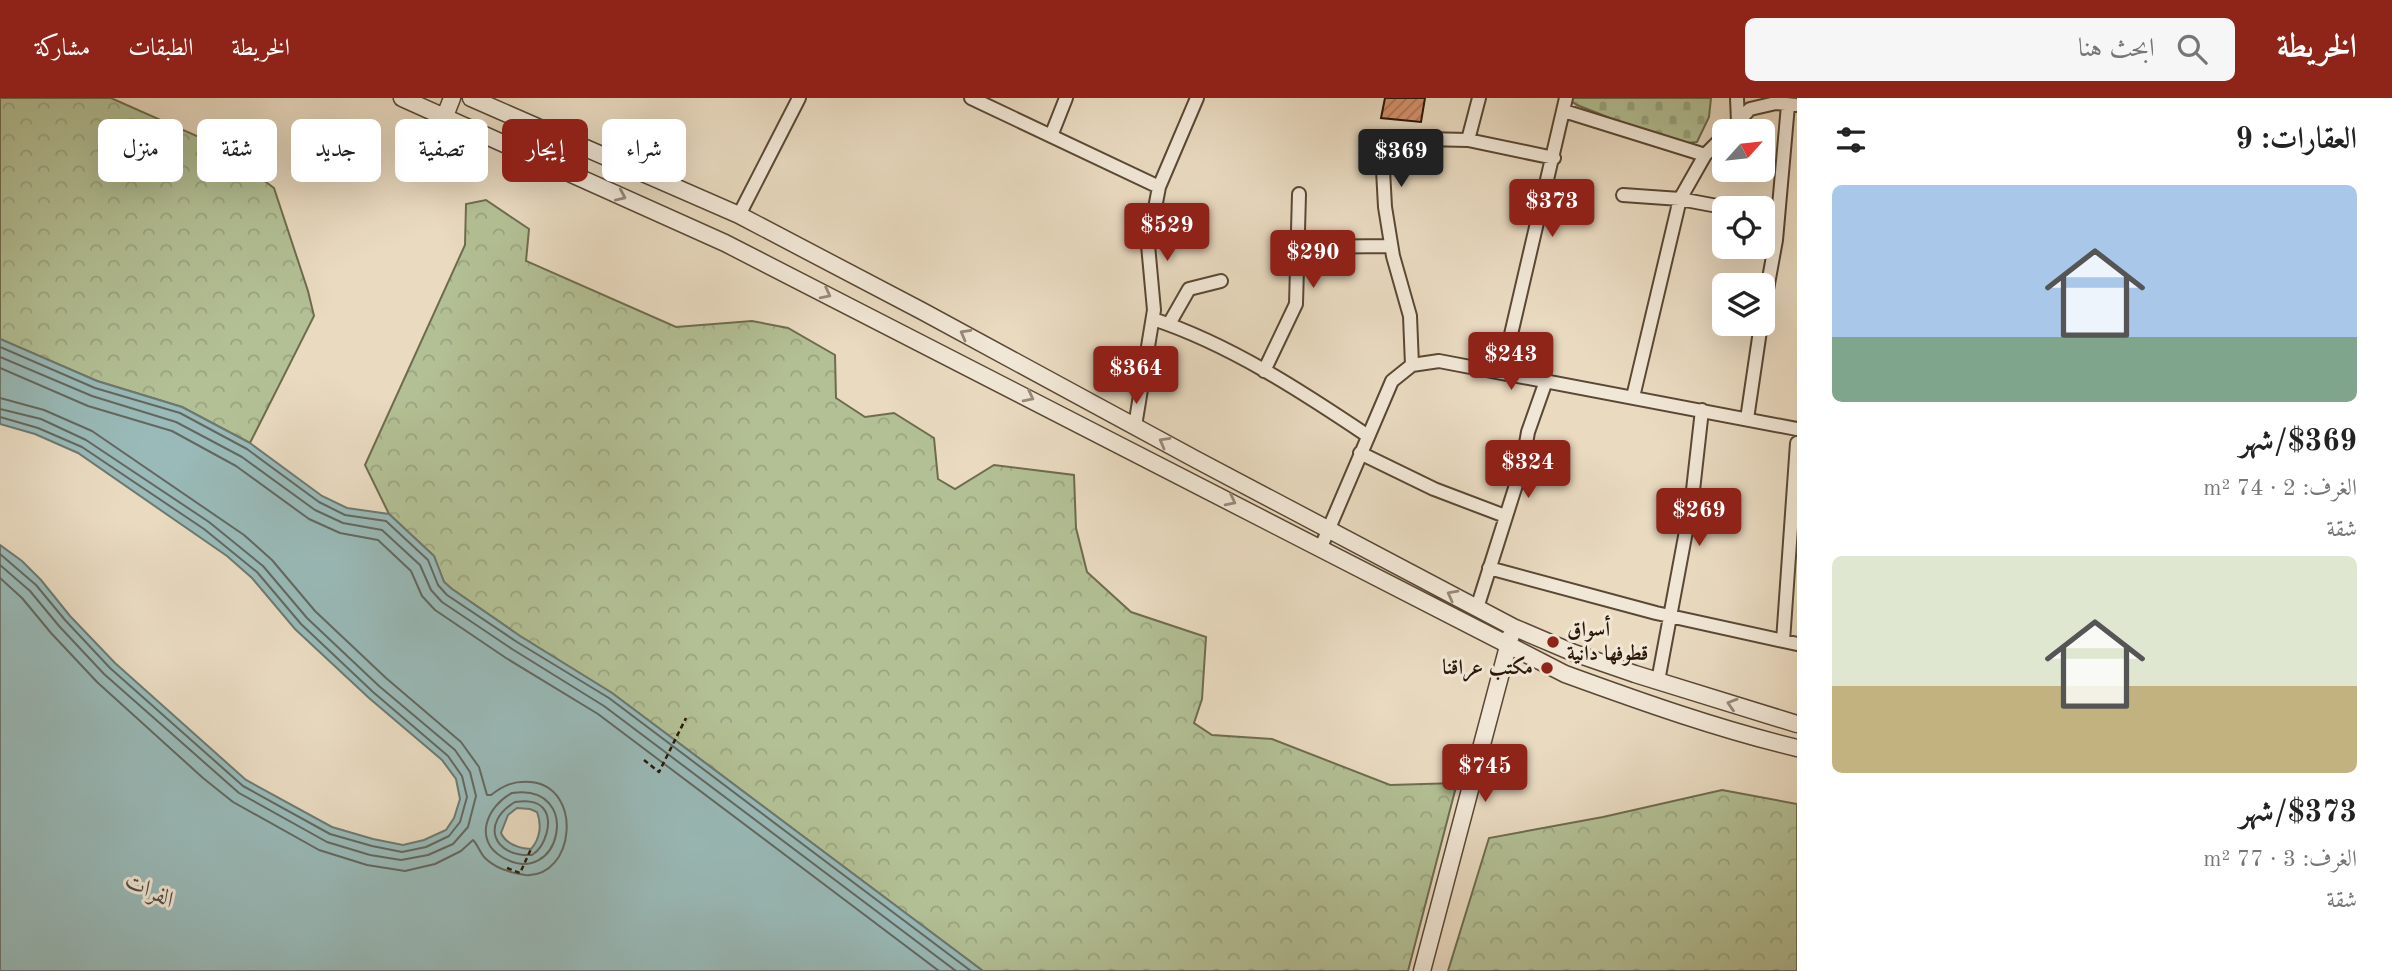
<!DOCTYPE html>
<html lang="ar">
<meta charset="utf-8">
<style>
body{margin:0;font-family:"Old Standard TT",Amiri,serif;background:#f6f6f6;color:#222;direction:rtl;height:100vh;display:flex;flex-direction:column;font-size:26px;white-space:nowrap}
*{box-sizing:border-box;margin:0}
p{font-size:23px;color:#767676}
.icon{flex:none;width:38px;height:38px;fill:none;stroke:currentColor;stroke-width:2;stroke-linecap:round;stroke-linejoin:round}
.map{position:relative;flex:1;overflow:hidden;direction:ltr}
.side{display:flex;flex-direction:column;background:#fff;width:595px}
.side>*{flex:none}
.top-card{position:absolute;left:21px;top:21px;width:665px;height:63px;direction:rtl;display:flex;gap:14px}
.needle{width:46px;rotate:63deg}
.buttons{position:absolute;left:1712px;top:21px;display:grid;gap:14px}
.buttons a{display:grid;place-items:center;width:63px;height:63px;border-radius:10px;background:#fff;box-shadow:0 7px 28px #0002;font-size:35px}
.price{position:absolute;translate:-50% -60px;padding:0 16px;border-radius:7px;background:#8f2418;color:#fff;font-size:23px;line-height:46px;filter:drop-shadow(0 2px 4px #0008)}
.price::after{content:'';position:absolute;left:50%;top:42px;width:21px;height:16px;margin-left:-10px;background:inherit;clip-path:polygon(0 0,100% 0,50% 100%)}
.price.selected{background:#222;color:#fff}
ul{padding:0;list-style:none}
li{display:grid;align-content:center;gap:14px;height:371px;padding:0 35px}
li span{display:grid;place-items:center;height:217px;border-radius:10px;color:#555}
li>.icon{margin-inline-start:auto}
span .icon{width:126px;height:126px;fill:#fffc;stroke-width:1}
li b{font-size:30px}
h2{display:flex;justify-content:space-between;align-items:center;height:84px;padding:0 35px;font-size:30px}
.pill{padding:0 24px;border-radius:10px;background:#fff;box-shadow:0 7px 28px #0002;font-size:24px;line-height:63px}
.pill.selected{background:#8f2418;color:#fff}
header{display:flex;align-items:center;gap:42px;box-sizing:border-box;height:98px;padding:0 35px;background:#8f2418;color:#fff}
header strong{font-size:33px}
nav{display:flex;gap:38px;margin-inline-start:auto;font-size:24px}
.search{width:490px;height:63px;background:#f6f6f6;display:flex;align-items:center;gap:18px;box-sizing:border-box;padding:0 24px;border-radius:10px;color:#767676;font-size:26px}
main{display:flex;flex:1;min-height:0}
.map>svg:first-child{display:block}
</style>
<header>
<strong>الخريطة</strong>
<div class="search"><svg class="icon" aria-label="search" viewBox="0 0 24 24"><circle cx="10" cy="10" r="6"/><path d="M15 15l6 6"/></svg>ابحث هنا</div>
<nav><a>الخريطة</a><a>الطبقات</a><a>مشاركة</a></nav>
</header>
<main>
<section class="side">
<h2>العقارات: 9<svg class="icon" aria-label="filters" viewBox="0 0 24 24"><path d="M4 7h16M4 17h16"/><circle cx="9" cy="7" r="2"/><circle cx="15" cy="17" r="2"/></svg></h2>
<ul>
<li><span style="background:linear-gradient(#a9c7e8 70%,#7fa58c 0)"><svg class="icon" aria-label="home" viewBox="0 0 24 24"><path d="M3 11l9-7 9 7M6 9v11h12V9"/></svg></span><div><b>$369/شهر</b><p>الغرف: 2 · 74 m²</p><p>شقة</p></div></li>
<li><span style="background:linear-gradient(#dfe7d0 60%,#c2b280 0)"><svg class="icon" aria-label="home" viewBox="0 0 24 24"><path d="M3 11l9-7 9 7M6 9v11h12V9"/></svg></span><div><b>$373/شهر</b><p>الغرف: 3 · 77 m²</p><p>شقة</p></div></li>
</ul>
</section>
<div class="map">
<svg width="1797" height="873" viewBox="0 0 1797 873">
<defs>
<pattern id="forest-crowns" width="20" height="18" patternUnits="userSpaceOnUse" patternTransform="scale(1.75)"><rect width="20" height="18" fill="#b3c095"/><path d="M2 6a3 3 0 1 1 6 0M12 15a3 3 0 1 1 6 0" fill="none" stroke="#9aa47f"/></pattern>
<pattern id="cemetery-stones" width="16" height="16" patternUnits="userSpaceOnUse" patternTransform="scale(1.75)"><rect width="16" height="16" fill="#b3c095"/><path d="M2 7V4a2 2 0 0 1 4 0v3zM10 15v-3a2 2 0 0 1 4 0v3z" fill="#9aa47f"/></pattern>
<pattern id="building-hatch" width="6" height="6" patternUnits="userSpaceOnUse" patternTransform="scale(1.75)"><rect width="6" height="6" fill="#d4916b"/><path d="M-1 1l2-2M0 6l6-6M5 7l2-2" fill="none" stroke="#ac7556"/></pattern>
</defs>
<rect width="100%" height="100%" fill="#e9dac0"/>
<filter id="stains"><feTurbulence type="fractalNoise" baseFrequency=".00286" numOctaves="4"/><feColorMatrix values="0 0 0 0 .2 0 0 0 0 .09 0 0 0 0 .02 0 0 0 .5 -.17"/></filter>
<radialGradient id="worn" r=".72"><stop offset=".6" stop-color="#630" stop-opacity="0"/><stop offset="1" stop-color="#630" stop-opacity=".3"/></radialGradient>
<path fill="url(#forest-crowns)" stroke="#6e6c4e" stroke-width="2" d="M0,0H111L215,46L274,90L308,193L314,218L250,345L182,309L97,283L0,241Z
M486,102L529,131L526,163L676,229L752,223L788,230L835,257L836,300L865,319L894,315L934,340L938,381L955,391L994,367L1074,377L1076,430L1087,474L1131,514L1206,539L1202,601L1194,625L1212,637L1272,641L1390,687L1457,685L1408,873H983L612,595L520,538L452,491L444,484L434,458L389,416L365,367L465,147L466,106Z
M1722,692L1797,706V873H1448L1489,740L1603,719Z"/>
<path fill="url(#cemetery-stones)" stroke="#6e6c4e" stroke-width="2" d="M1571,0H1711L1709,19L1697,44L1687,45L1630,28L1577,7L1571,3Z"/>
<path fill="#99bab8" stroke="#6d7971" stroke-width="2" fill-rule="evenodd" d="M0,241L97,283L182,309L250,345L322,398L347,410L389,416L434,458L444,484L452,491L520,538L612,595L983,873H0V447L22,463L41,482L70,518L115,565L246,682L332,729L373,741L403,747L424,742L446,732L454,720L460,701L456,681L442,662L369,600L295,531L252,480L227,458L78,355L35,336L0,326ZM517,710L530,711L537,714C542,727 540,741 531,751C519,750 506,746 501,735L508,717Z"/>
<g fill="none" stroke-linecap="round" stroke-linejoin="round">
<path stroke="#626860" stroke-width="2" d="M0,249L95,290L180,315L247,351L319,404L345,417L386,423L428,462L438,487L447,497L517,544L609,600L971,873
M0,259L92,298L176,324L242,359L315,412L343,425L382,432L420,467L431,492L442,504L512,551L604,608L956,873
M0,270L88,308L172,333L236,368L309,421L340,435L378,442L411,473L422,498L435,512L506,560L598,616L939,873
M0,300L44,312L92,333L244,437L272,462L315,513L386,580L461,644L479,669L487,697H491C504,687 513,683 530,684C584,688 575,781 525,777C511,775 495,770 485,760C480,755 478,747 473,742L461,753L435,766L405,773L367,767L319,752L233,704L203,680L97,584L51,535L22,500L0,480
M0,311L41,321L86,342L209,424L263,468L307,520L379,588L455,652L470,674L476,698L468,729L453,746L428,757L401,762L370,757L327,744L239,695L104,576L59,528L30,493L0,467
M0,319L38,330L82,349L204,431L257,474L301,526L373,594L448,658L462,678L467,699L460,724L449,738L426,749L402,754L372,748L330,736L243,688L110,570L65,522L36,487L0,456
M512,695C584,684 561,794 502,759C473,742 487,708 512,695Z
M515,704C524,703 536,702 543,710C554,723 545,749 532,757C493,759 480,725 515,704Z"/>
</g>
<path fill="url(#building-hatch)" stroke="#2a1707" stroke-width="2" d="M1385,0H1425L1421,24L1381,20Z"/>
<g fill="none" stroke-linecap="round" stroke-linejoin="round">
<defs>
<path id="minor" d="M971,0L1159,89
M1737,0L1738,24
M1564,13L1705,57
M1729,33L1750,11L1776,5L1797,7
M1051,38L1066,0
M1468,42L1479,0
M1623,97L1680,101L1728,110
M739,117L799,0
M1762,117L1778,120
M1298,149L1391,148
M1762,219L1776,142L1788,7
M1153,221C1229,246 1301,293 1368,338
M1169,226L1189,191L1221,183
M1412,267L1410,218L1393,158L1385,109L1383,72L1392,47L1424,41L1468,42L1554,60
M1264,273L1296,206L1299,96
M1502,275L1566,0
M1633,299L1680,101L1705,57L1724,38
M1747,321L1761,226
M1135,328L1154,212L1148,147L1159,89L1197,0
M1360,355L1434,391L1505,418
M1321,449L1392,283L1412,267L1439,263L1797,331
M1489,470L1656,515L1797,546
M1477,510L1522,368L1528,334L1546,283
M1783,543L1797,345
M1658,583L1692,401L1702,312"/>
<path id="tertiary" d="M402,0L725,145L1565,576C1642,604 1718,631 1797,650
M471,0L739,117L922,213L1195,361L1513,529L1574,555L1635,576L1797,626
M445,18L452,0
M1422,873L1511,537"/>
</defs>
<use href="#minor" stroke="#5a4835" stroke-width="16"/>
<use href="#tertiary" stroke="#5a4835" stroke-width="19"/>
<path stroke="#2a1707" stroke-width="2.5" stroke-dasharray="5 3.5" stroke-linecap="butt" d="M644,662L659,674L686,620
M507,770L520,775L531,751"/>
<use href="#minor" stroke="#f1e7d6" stroke-width="12"/>
<use href="#tertiary" stroke="#f1e7d6" stroke-width="16"/>
</g>
<defs><path id="oneway-chevron" d="M-2-3.5L2.5 0L-2 3.5" fill="none" stroke-width="1.6" stroke-linecap="round" stroke-linejoin="round" transform="scale(1.75)"/></defs>
<g stroke="#978979">
<use href="#oneway-chevron" transform="translate(621 98) rotate(24)"/>
<use href="#oneway-chevron" transform="translate(826 196) rotate(27)"/>
<use href="#oneway-chevron" transform="translate(965 236) rotate(-151)"/>
<use href="#oneway-chevron" transform="translate(1029 299) rotate(27)"/>
<use href="#oneway-chevron" transform="translate(1164 344) rotate(-151)"/>
<use href="#oneway-chevron" transform="translate(1231 403) rotate(27)"/>
<use href="#oneway-chevron" transform="translate(1452 497) rotate(-152)"/>
<use href="#oneway-chevron" transform="translate(1732 606) rotate(-163)"/>
</g>
<g fill="#8f2418" stroke="#f1e7d6" stroke-width="2.5">
<circle cx="1553" cy="544" r="7"/>
<circle cx="1547" cy="570" r="7"/>
</g>
<g text-anchor="middle" dominant-baseline="central" stroke-width="6" stroke-linejoin="round" paint-order="stroke">
<g font-size="21" font-weight="bold" fill="#2a1707" stroke="#f1e7d6" text-anchor="start">
<text x="1567" y="532">أسواق<tspan x="1567" dy="24">قطوفها دانية</tspan></text>
<text x="1533" y="570" text-anchor="end">مكتب عراقنا</text>
</g>
<g font-size="23" font-style="italic" fill="#515045" stroke="#f1e7d6">
<text transform="translate(150 793) rotate(26)">الفرات</text>
</g>
</g>
<rect width="100%" height="100%" filter="url(#stains)"/>
<rect width="100%" height="100%" fill="url(#worn)"/>
</svg>
<div class="buttons">
<a><svg class="needle" viewBox="-14 -14 28 28"><path d="M0-13l5 13h-10z" fill="#e53935"/><path d="M0 13l5-13h-10z" fill="#767676"/></svg></a>
<a><svg class="icon" aria-label="locate" viewBox="0 0 24 24"><circle cx="12" cy="12" r="6"/><path d="M12 2v4M12 18v4M2 12h4M18 12h4"/></svg></a>
<a><svg class="icon" aria-label="layers" viewBox="0 0 24 24"><path d="M12 4l9 5-9 5-9-5zM3 14l9 5 9-5"/></svg></a>
</div>
<b class="price selected" style="left:1401px;top:91px">$369</b>
<b class="price" style="left:1552px;top:141px">$373</b>
<b class="price" style="left:1167px;top:165px">$529</b>
<b class="price" style="left:1313px;top:192px">$290</b>
<b class="price" style="left:1511px;top:294px">$243</b>
<b class="price" style="left:1136px;top:308px">$364</b>
<b class="price" style="left:1528px;top:402px">$324</b>
<b class="price" style="left:1699px;top:450px">$269</b>
<b class="price" style="left:1485px;top:706px">$745</b>
<div class="top-card">
<a class="pill">شراء</a>
<a class="pill selected">إيجار</a>
<a class="pill">تصفية</a>
<a class="pill">جديد</a>
<a class="pill">شقة</a>
<a class="pill">منزل</a>
</div>
</div>
</main>
